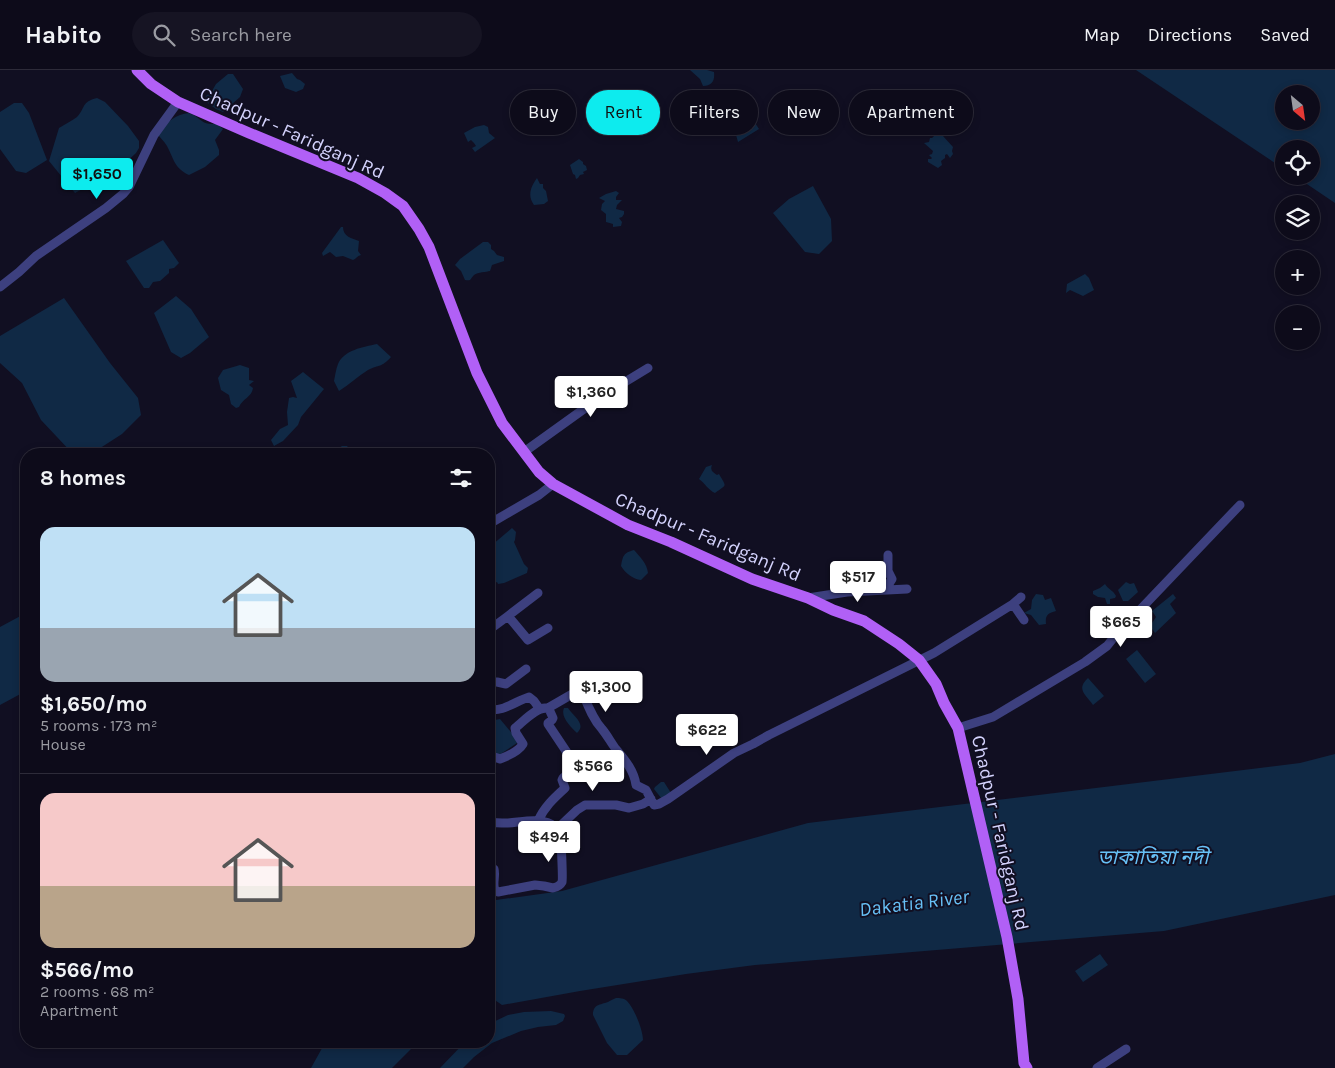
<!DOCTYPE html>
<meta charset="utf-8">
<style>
body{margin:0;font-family:Karla,"Noto Sans Bengali",sans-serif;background:#161423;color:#f1f3f6;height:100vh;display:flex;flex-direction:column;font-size:19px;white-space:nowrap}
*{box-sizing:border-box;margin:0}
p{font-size:16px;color:#9a9ba2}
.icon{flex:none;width:28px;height:28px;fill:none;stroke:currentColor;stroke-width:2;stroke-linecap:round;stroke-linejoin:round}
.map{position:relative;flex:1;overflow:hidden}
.side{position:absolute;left:20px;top:378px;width:475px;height:600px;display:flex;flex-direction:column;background:#0d0b1a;border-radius:20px;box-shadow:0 2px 8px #0003,0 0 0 1px #2d2b39}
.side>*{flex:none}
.guide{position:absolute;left:510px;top:20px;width:475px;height:45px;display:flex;gap:10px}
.needle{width:32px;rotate:151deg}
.tools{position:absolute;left:1275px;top:15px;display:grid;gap:10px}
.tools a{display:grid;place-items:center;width:45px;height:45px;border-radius:50%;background:#0d0b1a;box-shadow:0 2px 8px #0003,0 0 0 1px #2d2b39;font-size:25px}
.price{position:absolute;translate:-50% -42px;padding:0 11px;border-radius:5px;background:#fff;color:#222;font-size:16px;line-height:32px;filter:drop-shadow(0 1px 2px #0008)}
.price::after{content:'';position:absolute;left:50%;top:30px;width:15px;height:11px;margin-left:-8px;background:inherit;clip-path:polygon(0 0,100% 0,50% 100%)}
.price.active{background:#0debee;color:#111}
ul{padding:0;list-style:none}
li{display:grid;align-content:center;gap:10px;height:265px;padding:0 20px}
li+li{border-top:1px solid #2d2b39}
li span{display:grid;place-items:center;height:155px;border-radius:15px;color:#555}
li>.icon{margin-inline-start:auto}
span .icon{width:90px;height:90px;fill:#fffc;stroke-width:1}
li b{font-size:21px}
h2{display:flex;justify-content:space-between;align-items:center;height:60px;padding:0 20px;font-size:21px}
.pill{padding:0 18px;border-radius:22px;background:#0d0b1a;box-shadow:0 2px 8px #0003,0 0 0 1px #2d2b39;font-size:18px;line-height:45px}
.pill.active{background:#0debee;color:#111}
header{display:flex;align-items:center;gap:30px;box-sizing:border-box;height:70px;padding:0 25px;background:#0d0b1a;border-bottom:1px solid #2d2b39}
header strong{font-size:24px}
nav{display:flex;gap:28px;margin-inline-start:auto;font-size:18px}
.search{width:350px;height:45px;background:#161423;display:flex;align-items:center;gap:12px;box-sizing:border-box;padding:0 18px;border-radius:28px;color:#9a9ba2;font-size:19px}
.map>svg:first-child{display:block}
</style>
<header>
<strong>Habito</strong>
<div class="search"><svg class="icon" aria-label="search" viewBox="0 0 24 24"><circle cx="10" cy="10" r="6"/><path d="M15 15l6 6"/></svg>Search here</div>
<nav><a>Map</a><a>Directions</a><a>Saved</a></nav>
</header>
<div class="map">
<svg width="1335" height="998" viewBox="0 0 1335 998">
<rect width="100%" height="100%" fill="#110f22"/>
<path fill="#102945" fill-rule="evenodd" d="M690,0H707L714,2C715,11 712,16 703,16L700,9Z
M1136,0H1335V133L1295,106H1311V79H1284V99ZM1284,24H1311V51H1284Z
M292,3L297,9L300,10L305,14L303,19L296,22L285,18L280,6Z
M228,4H233L243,19L240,27L223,42L216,39L205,31L206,26L212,21L216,14Z
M97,28L105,32L128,56L139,71V78L136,83L108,109L95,112L75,123L49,91L59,58C65,54 72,51 77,47C86,37 81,32 97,28Z
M739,28L759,59L738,72L733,54L721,51L715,43Z
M14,33H22L29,43L47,90L26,103L16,101L0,79V42Z
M189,43C203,48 199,55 217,54L223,59L215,70L219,80V85L205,97L189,105C174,98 174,89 167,76C164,71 160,68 157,63L158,61C168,52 176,44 189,43Z
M484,55L488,57L489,63L495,68L475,82L472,78L476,76L474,73L471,70L468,72L464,63L475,57Z
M937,63L943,66L953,77L952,81L953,84L950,88L947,84L945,85V88L941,91L942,95L938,98L928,92V89H931L932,88L929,85L932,84L933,81L924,73L929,72L930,68H932Z
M579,89L583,92V94L586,96L587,100L583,102L584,104L580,105L578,108L576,109L575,105L573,104L570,95Z
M537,108L540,114H543V118L546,121L548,131L544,134L534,135C527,126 531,116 537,108Z
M813,116L831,149L832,171L819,184L805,182L773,143L789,129Z
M616,121L619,123L616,127V130H622L617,135L616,139L624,141V144L622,147L619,148L622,152L621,156L613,157V154L606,152V144L601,140L602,134L605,131L599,128L606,124Z
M341,157H343C343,167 352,168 359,171L358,181L361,185C357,186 356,189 353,190L343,186L336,187L330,182L323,186L322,183Z
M163,170L179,193L174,198L169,199V203L160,211L153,212L149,218H144L126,191Z
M483,172H488L491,175V179L494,181L497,185L504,187V191L492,195L490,201C486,202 478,202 474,205C470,209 472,211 465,210L461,201L455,195L460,189Z
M1085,204L1089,208L1094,220L1083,226L1070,220L1066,223L1067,214Z
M176,226L191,239L209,267L190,283L181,288L171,282L154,243Z
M64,228L110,293L138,328L141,345L122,364L91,384H73L41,350L22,313L0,293V266Z
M377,274L391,287C381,298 380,294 368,300C358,306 349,315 339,321L334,311C335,306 336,299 338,294C344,280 363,277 377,274Z
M240,295L249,298V310L254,311L249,315L253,318C252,327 242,329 239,337L236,338L231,334L229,325L221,320L218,308L223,300Z
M303,302L324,319L301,347L298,355L283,371L274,376L271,370L280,359L288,355L287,342L289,328L293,327L297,328L291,311Z
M342,376H347L351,381L355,384H333L337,379Z
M712,395C710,400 712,402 717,405L719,404C727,418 727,414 715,423C708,420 705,413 699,409L706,397Z
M512,458L516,462L515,470L514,472L524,494L528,498L527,503L504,513L498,514L497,512L489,515V490L496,484L492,475Z
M634,480C640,487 647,493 648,503L641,510C633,509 625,503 621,496C623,486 623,483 634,480Z
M1126,512L1130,514L1134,513L1138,522L1128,531H1123L1118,520Z
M1105,514C1108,519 1113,520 1116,526L1115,528L1110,529V534H1107L1105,528L1098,527L1093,524V521L1100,518Z
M1036,524L1043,525L1045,530L1051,528L1056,541C1048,543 1045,545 1046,554L1039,555L1031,545L1024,543L1031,539L1032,530Z
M1173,524L1176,528L1170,534L1176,543L1155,563L1150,556L1156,547L1152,541Z
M26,543V621L0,635V557Z
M1137,580L1156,604L1145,613L1126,589Z
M1088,608L1104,626L1093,635C1085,624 1076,619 1088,608Z
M564,638H568C573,646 587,654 577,663C571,657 560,647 564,638Z
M500,649L516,668L517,673L499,685L495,682L491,670L489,669V651Z
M1335,684V825L1164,861L755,895L686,904L580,921L502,935L489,926V831L562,821L808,753L1300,693Z
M661,712H664L671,723L662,729L654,719L655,717Z
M1100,884L1108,895L1083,912L1075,901Z
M616,928C620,928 624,928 627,931C634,938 643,960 643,970L627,985H617L607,973L593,945C593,934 600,935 608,932C610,931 613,929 616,928Z
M551,941L564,944L565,946L563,951L556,955L538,957L521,961L492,973L474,987L463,998H440L466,971H489V954L508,945L524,942Z
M326,971H419L392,998H311Z"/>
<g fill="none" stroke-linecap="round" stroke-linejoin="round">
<path stroke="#3d407f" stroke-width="9" d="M0,217L19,202L36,186L106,138L123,124L129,117L154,65L178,32
M524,382L602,326L648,298
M489,454L539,425L553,414
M885,520L892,509L888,501V485
M808,528L847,522L907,519
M1013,534L1024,550
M508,546L528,570L548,558
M489,560L508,546L538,523
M489,612H497L506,614L526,599
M548,638L574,623L579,621L583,624C588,636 593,649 602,659C607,665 610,671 615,678C624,689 634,700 636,715L646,720L654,735L659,734L668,729L734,683L753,674L769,665L934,583L1013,534L1021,527
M489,639C501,643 516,631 529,627L534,631L539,638
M958,658L993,647L1085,592L1107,576L1115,566L1240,435
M489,685L500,689C508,686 519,681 523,674L516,663L515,658C524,651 539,634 549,639L553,648L552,650L548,653V654L576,696L575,698L563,708L562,710L565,718C554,728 544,737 538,751
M489,752C495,753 502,753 508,753C522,752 538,748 551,754C554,756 558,758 560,762C561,765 563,809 562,812C560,816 557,817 553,818L544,816L535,815L498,822L495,820C492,814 496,806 494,799L489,796
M557,759L577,740L585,735H616L629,738L643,734L651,729
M1097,998L1126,979"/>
<path stroke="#b160f6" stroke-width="11" d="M137,0L151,14L178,32L249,63L358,108L385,123L403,136L419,159L429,177L477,303L502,353L539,402L553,414L628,455L671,472L752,509L808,528L833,540L864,551L899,574L919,590L936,614L944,633L958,658L1007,867L1018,929L1024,993L1027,998"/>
</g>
<g text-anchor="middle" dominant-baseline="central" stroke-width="4" stroke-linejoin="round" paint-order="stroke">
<g font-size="19" fill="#d4d3fd" stroke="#110f22">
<text transform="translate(292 63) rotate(24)">Chadpur - Faridganj Rd</text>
<text transform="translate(708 467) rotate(23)">Chadpur - Faridganj Rd</text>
<text transform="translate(1000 763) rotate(77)">Chadpur - Faridganj Rd</text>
</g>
<g font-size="20" font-style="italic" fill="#67c0f6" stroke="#110f22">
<text x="1153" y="787">ডাকাতিয়া নদী</text>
<text transform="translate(914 833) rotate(-7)">Dakatia River</text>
</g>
</g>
</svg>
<div class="tools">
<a><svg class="needle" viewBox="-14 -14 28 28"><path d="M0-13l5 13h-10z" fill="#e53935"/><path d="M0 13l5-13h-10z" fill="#9a9ba2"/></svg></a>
<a><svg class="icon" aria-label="locate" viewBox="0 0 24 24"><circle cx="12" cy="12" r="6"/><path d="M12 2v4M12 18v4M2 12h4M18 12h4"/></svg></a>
<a><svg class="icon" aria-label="layers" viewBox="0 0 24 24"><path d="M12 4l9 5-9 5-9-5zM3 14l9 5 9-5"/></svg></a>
<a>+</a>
<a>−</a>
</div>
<b class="price active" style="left:97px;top:130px">$1,650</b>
<b class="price" style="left:591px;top:348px">$1,360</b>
<b class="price" style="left:858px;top:533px">$517</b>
<b class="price" style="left:1121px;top:578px">$665</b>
<b class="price" style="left:606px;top:643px">$1,300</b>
<b class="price" style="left:707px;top:686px">$622</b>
<b class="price" style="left:593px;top:722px">$566</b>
<b class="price" style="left:549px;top:793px">$494</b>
<div class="guide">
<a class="pill">Buy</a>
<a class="pill active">Rent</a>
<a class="pill">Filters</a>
<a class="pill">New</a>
<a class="pill">Apartment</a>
</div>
<section class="side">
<h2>8 homes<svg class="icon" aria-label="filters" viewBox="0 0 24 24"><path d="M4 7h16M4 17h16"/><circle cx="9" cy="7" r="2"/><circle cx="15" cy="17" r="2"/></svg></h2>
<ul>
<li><span style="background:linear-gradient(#bfe0f5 65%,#9aa5b1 0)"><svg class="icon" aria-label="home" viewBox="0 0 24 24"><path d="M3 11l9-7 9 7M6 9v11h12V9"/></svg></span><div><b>$1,650/mo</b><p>5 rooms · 173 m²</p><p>House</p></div></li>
<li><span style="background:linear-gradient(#f6c9c9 60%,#b9a48a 0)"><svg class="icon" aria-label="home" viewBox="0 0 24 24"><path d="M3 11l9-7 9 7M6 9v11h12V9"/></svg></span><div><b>$566/mo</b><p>2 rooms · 68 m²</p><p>Apartment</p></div></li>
</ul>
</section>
</div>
